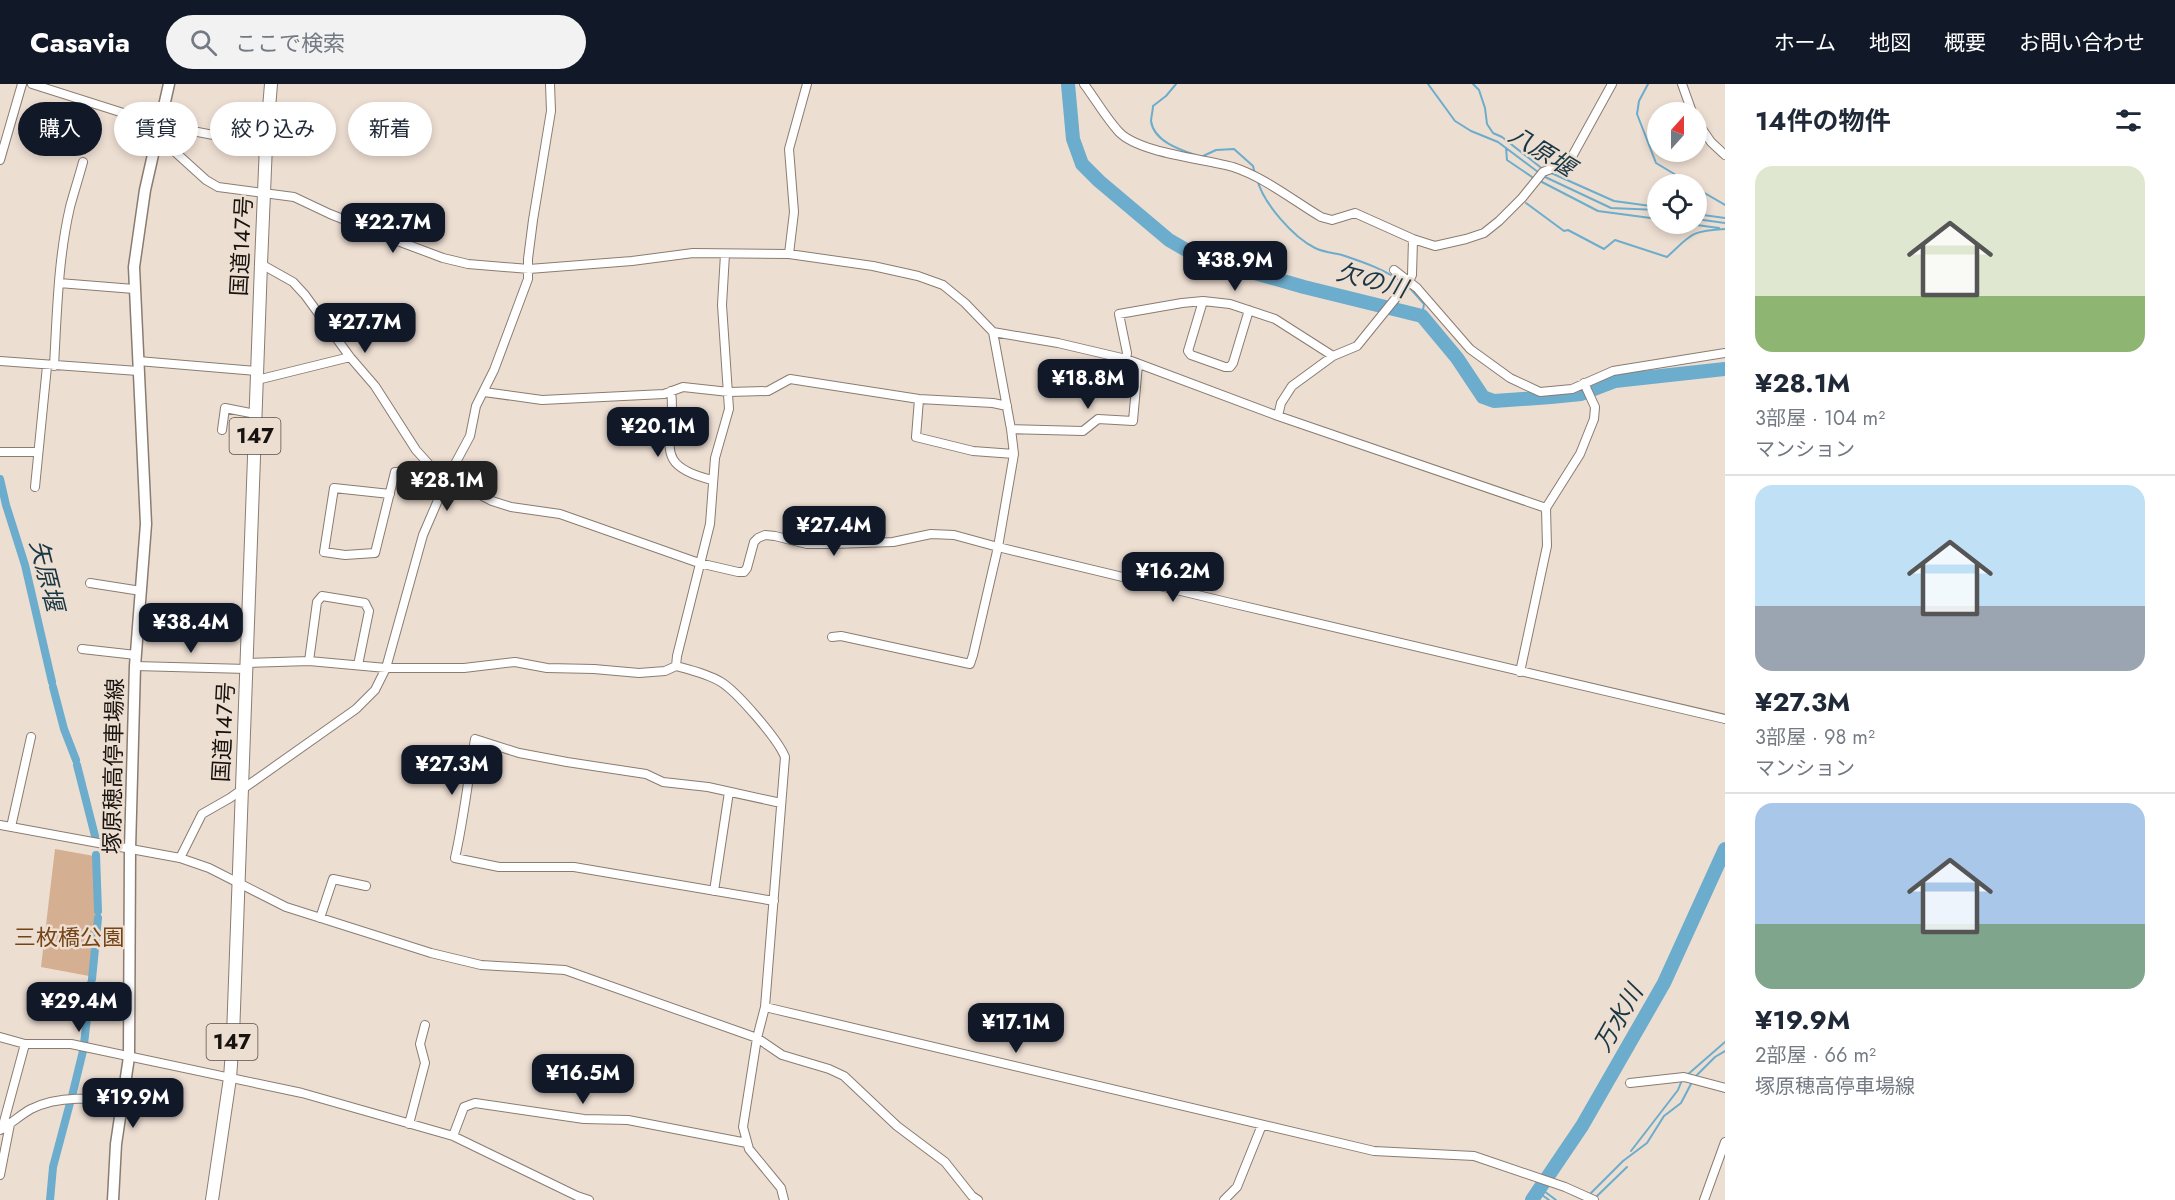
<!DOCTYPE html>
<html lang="ja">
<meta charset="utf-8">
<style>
body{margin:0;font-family:Jost,"Noto Sans JP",sans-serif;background:#f2f2f3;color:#1f2937;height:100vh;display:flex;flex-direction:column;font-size:22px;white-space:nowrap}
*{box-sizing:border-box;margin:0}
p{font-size:20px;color:#747a83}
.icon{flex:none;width:33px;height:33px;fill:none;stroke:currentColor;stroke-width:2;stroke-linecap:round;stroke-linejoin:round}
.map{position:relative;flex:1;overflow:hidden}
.panel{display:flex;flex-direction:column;background:#fff;width:450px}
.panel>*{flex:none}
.top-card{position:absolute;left:18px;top:18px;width:570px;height:54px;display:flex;gap:12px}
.needle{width:39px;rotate:21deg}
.controls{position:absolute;left:1647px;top:18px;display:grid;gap:12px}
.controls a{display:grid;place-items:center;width:60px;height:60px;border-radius:50%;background:#fff;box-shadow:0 3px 9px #0003;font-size:30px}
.price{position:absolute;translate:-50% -51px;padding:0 14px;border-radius:12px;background:#111827;color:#fff;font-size:20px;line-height:39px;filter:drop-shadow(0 2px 3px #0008)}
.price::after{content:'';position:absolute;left:50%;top:36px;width:18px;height:14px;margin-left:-9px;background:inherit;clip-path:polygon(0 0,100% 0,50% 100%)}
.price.active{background:#222;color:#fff}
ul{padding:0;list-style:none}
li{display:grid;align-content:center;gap:12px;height:318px;padding:0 30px}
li+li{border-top:2px solid #e0e1e3}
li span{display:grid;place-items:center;height:186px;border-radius:18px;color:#555}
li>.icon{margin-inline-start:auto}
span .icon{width:108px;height:108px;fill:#fffc;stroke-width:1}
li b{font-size:26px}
h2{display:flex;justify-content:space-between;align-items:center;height:72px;padding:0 30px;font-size:26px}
.chip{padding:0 21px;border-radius:27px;background:#fff;box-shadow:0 3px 9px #0003;font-size:21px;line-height:54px}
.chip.active{background:#111827;color:#fff}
header{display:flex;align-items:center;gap:36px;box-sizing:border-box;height:84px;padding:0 30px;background:#111827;color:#fff}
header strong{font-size:28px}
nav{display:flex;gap:33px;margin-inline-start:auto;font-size:21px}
.search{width:420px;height:54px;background:#f2f2f3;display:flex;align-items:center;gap:15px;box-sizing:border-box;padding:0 21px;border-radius:33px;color:#747a83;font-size:22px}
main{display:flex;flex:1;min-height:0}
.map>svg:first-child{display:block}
</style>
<header>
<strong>Casavia</strong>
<div class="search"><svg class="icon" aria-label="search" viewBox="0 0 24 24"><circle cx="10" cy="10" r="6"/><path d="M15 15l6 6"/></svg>ここで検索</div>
<nav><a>ホーム</a><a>地図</a><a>概要</a><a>お問い合わせ</a></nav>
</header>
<main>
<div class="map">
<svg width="1725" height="1116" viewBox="0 0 1725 1116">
<rect width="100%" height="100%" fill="#edded2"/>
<path fill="#d5af92" d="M55,765L94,772L96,822L89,892L41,883Z"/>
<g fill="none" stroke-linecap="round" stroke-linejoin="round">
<path stroke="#6caccc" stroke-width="2" d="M1176,0L1166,12L1153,22C1153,27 1151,33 1151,37C1154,59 1184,67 1201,73L1216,66L1234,65L1253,82L1255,90
M1428,0L1455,37L1471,47L1498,58L1538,88
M1473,0L1479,6L1485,24L1487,40L1493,49L1502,53L1544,86
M1648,0L1639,17L1637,30L1656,79L1691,100
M1506,64L1507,76L1535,95
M1549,88L1614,117L1658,123
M1543,92L1611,124L1658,126
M1257,95C1263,119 1293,153 1315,164C1323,168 1333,169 1342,171C1363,178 1387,186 1404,200
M1540,97L1598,127L1658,135
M1696,104L1725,121
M1526,119L1564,147L1568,146L1604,165L1615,156L1667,173C1692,150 1690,147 1725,145
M1696,130L1725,134
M1696,135L1725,139
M1689,140L1719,144
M1409,203L1424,220L1422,232
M1686,992L1725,958
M1695,993L1715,973L1725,967
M1631,1067L1678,1006L1682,996
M1540,1104L1556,1116
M1538,1108L1549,1116
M1589,1111L1623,1077L1647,1059L1664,1032L1681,1019L1692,998
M1595,1114L1627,1083"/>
<path stroke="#6caccc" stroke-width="8" d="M0,395L6,421L25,481L52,598
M53,603L64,645L76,676
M77,681L95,752
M96,771L98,827
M92,895L98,834
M84,960L91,899
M72,1012L83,967
M50,1116L53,1083L70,1019"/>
<path stroke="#6caccc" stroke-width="14" d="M1068,0L1073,55L1082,80L1099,97L1169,156L1188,167L1248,187L1304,203L1422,232L1457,274L1483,313L1494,317L1551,313L1581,310L1615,297L1725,285
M1532,1116L1582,1042L1664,899L1725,765"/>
<defs>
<path id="minor" d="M32,0L161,41L266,61
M1084,0C1096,16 1106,34 1119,48C1139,69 1205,75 1233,83C1264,93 1294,117 1321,133L1332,136L1355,129L1413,155L1435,162L1466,155L1484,149L1499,137L1522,114L1543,88L1569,78L1612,0
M1682,0L1692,28
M1696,36L1711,58L1725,71
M156,60L174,67L206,96L218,103L294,113L330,130L403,159L443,174L468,180L529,185L632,177L693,169L789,170L873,182L918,192L943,201L965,219L993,248L1011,345L1014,370L998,463L973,571L970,580L841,552L832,553
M0,76L22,0
M789,170L794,128L789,65L807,0
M261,180L293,198L305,211L350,273L375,302L416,366L435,387L492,417L511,423L560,430L699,479L738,488H744L747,484L754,458L758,454L765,451L775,452L807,460H833L893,458L931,450L954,451L998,463L1235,520L1725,635
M1394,186L1417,204L1470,265L1510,294L1540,308L1572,305L1613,287L1725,269
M59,199L134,205
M1203,217L1188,267L1191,271L1225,283H1230L1233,279L1249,226
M993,248L1058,259L1126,275L1278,332L1546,424
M1126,275L1127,269L1119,230L1182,219L1203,217L1230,220L1275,235L1333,272
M0,277L138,287
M138,277L257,287
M54,282C57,229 58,175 70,123C74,108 79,93 83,78
M257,296L350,273
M671,307C678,356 647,380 712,396
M484,308L542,316L664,310L683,303L729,308L768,307L790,295L919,315L993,319L1007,322
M919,315L916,353L973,367L1014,370
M1278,332L1281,319L1292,302L1333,272L1357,262L1408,199L1412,191L1413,155
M1011,345L1083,347L1098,335L1133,337L1138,280
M222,346L225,324L256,330
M0,368H38
M35,403L47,282
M390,410L334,404L324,468L345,471L375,469L395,388L435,387
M90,499L141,507
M82,565L136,571
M309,577L317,518L322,512L365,519L369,527L358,581
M247,579L309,577L386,584H464L515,578L547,584L594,585L639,589L665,587L676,582C691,586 708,590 721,598C737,608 778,655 785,673L765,923L757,954L743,1043L749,1065L781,1104L784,1116
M135,582L247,585
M676,582L677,572L710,440L715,374L729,325L722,221L725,170
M1520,588L1547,462L1546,424L1580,370L1594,335L1595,323L1584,299
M0,741L180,774L209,784L286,823L431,869L481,881L565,886L757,954L782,971L829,985L844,992L897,1042L945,1078L972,1112L978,1116
M11,743L31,653
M180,774L202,730L230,714L356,625L375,606L386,584L423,451L448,393L470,352L476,322L494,286L528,195V175L533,136L551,27L550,0
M714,807L729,708
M774,817L574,783H499L455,774C464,734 468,695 475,655L519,669L567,678L646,690L663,698L708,703L781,719
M320,834L333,795L366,802
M765,923L1374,1067L1474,1072L1565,1103L1594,1116
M0,953L25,960H71L302,1009L453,1052L577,1112L589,1116
M1630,999L1684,993L1725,1004
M409,1040L425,979L420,960L425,941
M2,1045L25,960
M0,1046C11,1040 20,1031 31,1025C59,1011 93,1014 123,1018
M453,1052L464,1023L475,1019L584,1035L628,1036L747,1059
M0,1091L10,1040
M1224,1116L1237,1103L1262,1041
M1704,1116L1725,1058"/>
<path id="major" d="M113,1116L116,1060L129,973L130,765L135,582L146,440L134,183L145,106L169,0"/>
<path id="highway" d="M212,1116L230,994L233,952L261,180L266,61L271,0"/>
</defs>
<use href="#minor" stroke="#8a7c72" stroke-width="10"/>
<use href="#major" stroke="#8a7c72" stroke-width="13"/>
<use href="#highway" stroke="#8a7c72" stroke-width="14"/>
<use href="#minor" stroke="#fff" stroke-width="8"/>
<use href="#major" stroke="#fff" stroke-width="10"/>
<use href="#highway" stroke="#fff" stroke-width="12"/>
</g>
<g text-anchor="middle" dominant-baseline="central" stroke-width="5" stroke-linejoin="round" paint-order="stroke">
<g fill="#edded2" stroke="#58504a" stroke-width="1.5">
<rect x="229.5" y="334" width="51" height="36" rx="4.5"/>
<rect x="206.5" y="940" width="51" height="36" rx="4.5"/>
</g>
<g font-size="21" font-weight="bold" fill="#18130f">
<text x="255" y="352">147</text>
<text x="232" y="958">147</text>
</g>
<g font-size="22" fill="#18130f" stroke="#edded2">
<text transform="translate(241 162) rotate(-87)">国道147号</text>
<text transform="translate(223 648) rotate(-87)">国道147号</text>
<text transform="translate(113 682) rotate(-89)">塚原穂高停車場線</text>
</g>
<g font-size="22" fill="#744417" stroke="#edded2">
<text x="69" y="853">三枚橋公園</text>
</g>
<g font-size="24" font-style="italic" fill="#183644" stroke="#edded2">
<text transform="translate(1542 67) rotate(32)">八原堰</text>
<text transform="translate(1372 196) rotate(15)">欠の川</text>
<text transform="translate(47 491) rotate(76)">矢原堰</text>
<text transform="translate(1618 934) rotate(-60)">万水川</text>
</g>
</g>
</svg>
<div class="controls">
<a><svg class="needle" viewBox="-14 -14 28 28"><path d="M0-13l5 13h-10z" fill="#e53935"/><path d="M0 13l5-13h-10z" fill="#747a83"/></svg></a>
<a><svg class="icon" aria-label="locate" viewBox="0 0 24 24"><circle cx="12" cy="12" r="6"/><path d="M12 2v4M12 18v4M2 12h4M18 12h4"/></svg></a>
</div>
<b class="price" style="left:393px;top:170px">¥22.7M</b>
<b class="price" style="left:1235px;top:208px">¥38.9M</b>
<b class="price" style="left:365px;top:270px">¥27.7M</b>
<b class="price" style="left:1088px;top:326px">¥18.8M</b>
<b class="price" style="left:658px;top:374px">¥20.1M</b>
<b class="price active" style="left:447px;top:428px">¥28.1M</b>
<b class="price" style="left:834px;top:473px">¥27.4M</b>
<b class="price" style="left:1173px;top:519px">¥16.2M</b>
<b class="price" style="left:191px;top:570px">¥38.4M</b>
<b class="price" style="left:452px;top:712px">¥27.3M</b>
<b class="price" style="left:79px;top:949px">¥29.4M</b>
<b class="price" style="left:1016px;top:970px">¥17.1M</b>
<b class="price" style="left:583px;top:1021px">¥16.5M</b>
<b class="price" style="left:133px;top:1045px">¥19.9M</b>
<div class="top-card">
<a class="chip active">購入</a>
<a class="chip">賃貸</a>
<a class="chip">絞り込み</a>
<a class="chip">新着</a>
</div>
</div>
<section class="panel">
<h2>14件の物件<svg class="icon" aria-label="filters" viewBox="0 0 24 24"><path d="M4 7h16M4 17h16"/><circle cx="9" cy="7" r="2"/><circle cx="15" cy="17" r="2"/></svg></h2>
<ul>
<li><span style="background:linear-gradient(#dfe7d0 70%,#8fb573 0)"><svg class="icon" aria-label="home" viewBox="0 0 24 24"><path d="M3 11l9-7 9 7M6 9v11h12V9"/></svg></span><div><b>¥28.1M</b><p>3部屋 · 104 m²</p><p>マンション</p></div></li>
<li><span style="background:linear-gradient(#bfe0f5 65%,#9aa5b1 0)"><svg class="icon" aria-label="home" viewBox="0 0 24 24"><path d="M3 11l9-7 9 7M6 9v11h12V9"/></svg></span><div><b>¥27.3M</b><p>3部屋 · 98 m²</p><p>マンション</p></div></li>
<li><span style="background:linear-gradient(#a9c7e8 65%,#7fa58c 0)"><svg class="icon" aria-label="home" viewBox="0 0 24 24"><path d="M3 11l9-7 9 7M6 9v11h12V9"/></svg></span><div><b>¥19.9M</b><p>2部屋 · 66 m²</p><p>塚原穂高停車場線</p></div></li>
</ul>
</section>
</main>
